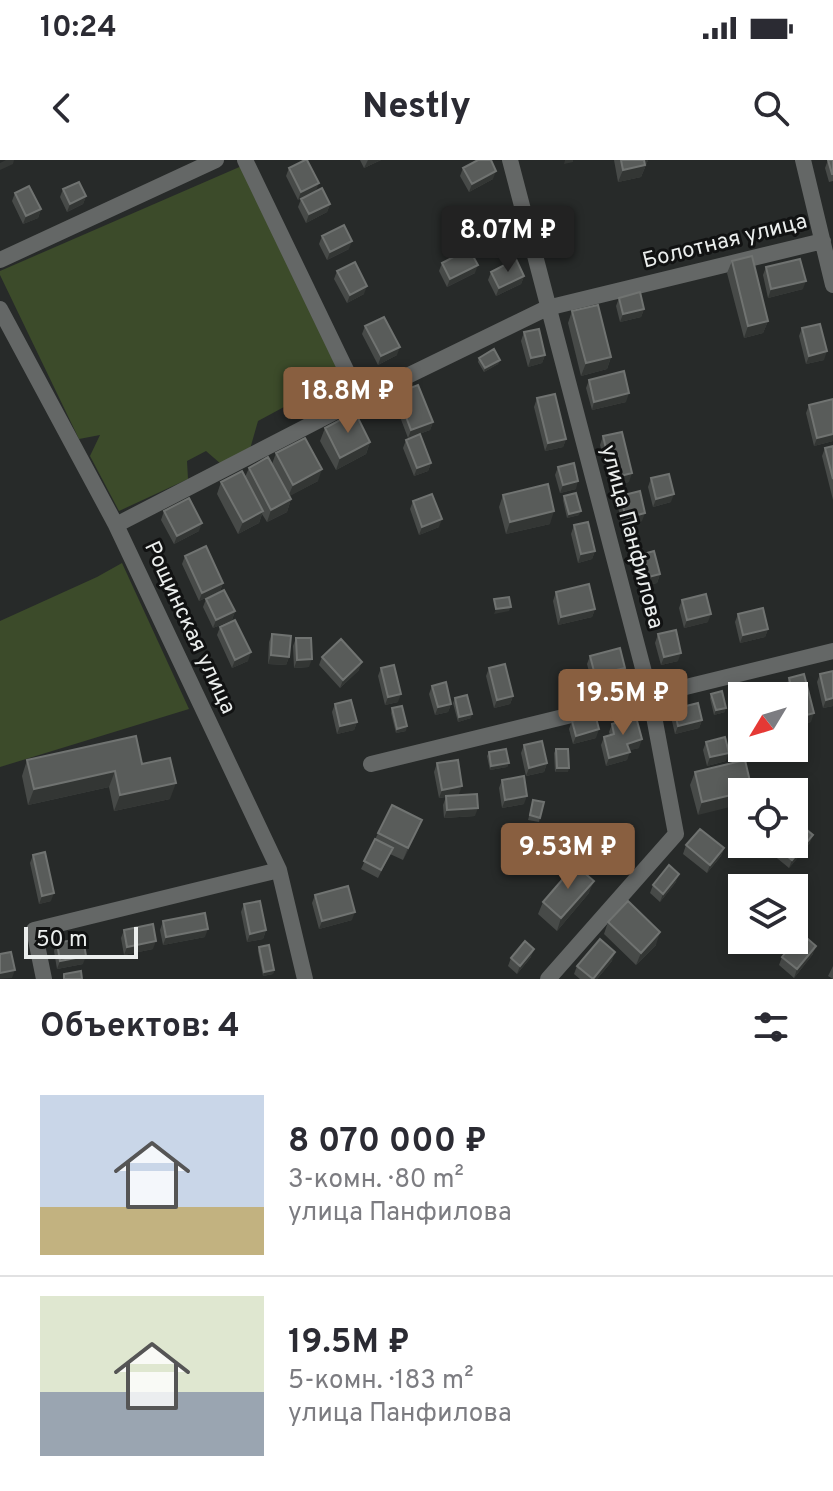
<!DOCTYPE html>
<html lang="ru">
<meta charset="utf-8">
<style>
body{margin:0;font-family:Overpass,sans-serif;background:#f7f7f7;color:#2b2b33;height:100vh;display:flex;flex-direction:column;font-size:30px;white-space:nowrap}
*{box-sizing:border-box;margin:0}
p{font-size:26px;color:#7c7c81}
.icon{flex:none;width:44px;height:44px;fill:none;stroke:currentColor;stroke-width:2;stroke-linecap:round;stroke-linejoin:round}
.map{position:relative;height:819px;overflow:hidden}
.panel{display:flex;flex-direction:column;background:#fff;flex:1}
.panel>*{flex:none}
.needle{width:52px;rotate:232deg}
.fabs{position:absolute;left:728px;top:522px;display:grid;gap:16px}
.fabs a{display:grid;place-items:center;width:80px;height:80px;border-radius:0px;background:#fff;box-shadow:0 4px 12px #0003;font-size:40px}
.scale{position:absolute;left:24px;bottom:20px;width:114px;box-sizing:border-box;padding-left:8px;border:4px solid #ebeeed;border-top:0;font-size:22px;line-height:28px;white-space:nowrap;color:#ebeeed;-webkit-text-stroke:6px #111212;paint-order:stroke}
.price{position:absolute;translate:-50% -68px;padding:0 18px;border-radius:8px;background:#895f40;color:#fff;font-size:26px;line-height:52px;filter:drop-shadow(0 2px 4px #0008)}
.price::after{content:'';position:absolute;left:50%;top:48px;width:24px;height:18px;margin-left:-12px;background:inherit;clip-path:polygon(0 0,100% 0,50% 100%)}
.price.active{background:#222;color:#fff}
ul{padding:0;list-style:none}
li{display:flex;align-items:center;gap:24px;height:200px;padding:0 40px}
li+li{border-top:2px solid #e1e1e2}
li span{display:grid;place-items:center;flex:none;width:224px;height:160px;border-radius:0px;color:#555}
li>.icon{margin-inline-start:auto}
span .icon{width:96px;height:96px;fill:#fffc;stroke-width:1}
li b{font-size:34px}
h2{display:flex;justify-content:space-between;align-items:center;height:96px;padding:0 40px;font-size:34px}
.status{display:flex;justify-content:space-between;align-items:center;height:56px;padding:0 40px;background:#fff;direction:ltr}
.status svg{height:22px;fill:currentColor}
header{display:flex;justify-content:space-between;align-items:center;height:104px;padding:0 40px;background:#fff;font-size:36px;font-weight:800}
.map>svg:first-child{display:block}
</style>
<div class="status"><b>10:24</b><svg viewBox="0 0 49 12"><path d="M0 12V9h3v3zM5 12V6h3v6zM10 12V3h3v9zM15 12V0h3v12zM26 1h20v11H26zM47 4h2v5h-2z"/></svg></div>
<header><svg class="icon" aria-label="back" viewBox="0 0 24 24"><path d="M15 5l-7 7 7 7"/></svg>Nestly<svg class="icon" aria-label="search" viewBox="0 0 24 24"><circle cx="10" cy="10" r="6"/><path d="M15 15l6 6"/></svg></header>
<div class="map">
<svg width="833" height="819" viewBox="0 0 833 819">
<rect width="100%" height="100%" fill="#272a29"/>
<path fill="#3c4b2a" d="M244,5L338,211L326,221L332,245L305,259L284,247L258,261L250,289L221,304L206,291L187,301L188,319L119,351L90,296L100,275L79,279L0,115V111Z
M122,403L189,549L0,607V461L97,417Z"/>
<g fill="none" stroke-linecap="round" stroke-linejoin="round">
<path stroke="#646766" stroke-width="16" d="M245,0L360,239
M510,0L650,535L676,674L548,819
M803,0L833,125
M0,100L216,0
M0,149L116,365L279,710L305,819
M116,365L360,239L547,148L823,81
M371,604L833,491
M44,819L34,770L279,710"/>
</g>
<path fill="#474a48" d="M360,0H381L364,8Z
M614,0H648L641,17L618,22Z
M828,0H833V21L829,22L825,8Z
M289,8L316,31L298,40L286,16Z
M463,8L493,19L469,32L460,16Z
M63,29L86,36L83,44L67,52L60,37Z
M15,33L41,49L38,58L23,64L12,41Z
M301,39L330,44L327,52L306,63L298,47Z
M477,62L510,65L507,73L482,86L474,70Z
M322,76L349,89L327,100L319,84Z
M732,101L768,161L763,173L744,178L727,113Z
M442,103L475,113L447,127L439,111Z
M766,107L803,129L768,138L763,115Z
M337,111L364,134L347,143L334,119Z
M491,112L524,116L521,124L496,136L488,120Z
M619,138L644,149L641,157L620,162L616,146Z
M572,151L611,197L607,209L581,216L568,163Z
M365,166L397,195L378,205L362,174Z
M802,168L824,200L806,204L799,176Z
M524,172L545,195L542,203L528,207L521,181Z
M479,198L500,200L498,204L484,212L478,202Z
M589,220L626,242L592,250L586,228Z
M397,233L433,262L430,270L408,278L394,241Z
M537,238L566,279L563,287L545,291L534,247Z
M833,239V281L814,286L806,253L809,245Z
M325,268L370,282L366,294L336,310L320,281Z
M603,276L629,322L610,326L600,285Z
M406,280L431,303L428,311L414,316L403,288Z
M833,286V340L822,296L825,288Z
M276,293L318,321L289,336L291,339L287,352L267,362L262,354L259,363L238,374L217,334L221,322L245,317L249,308L272,304Z
M558,307L576,329L560,333L555,315Z
M651,318L671,342L653,347L648,327Z
M503,335L550,364L506,374L499,347Z
M564,336L579,355L567,358L563,340Z
M620,336L642,361L623,366L617,344Z
M413,341L439,367L419,375L410,349Z
M164,351L199,371L174,384L161,360Z
M574,365L595,391L592,399L578,403L571,374Z
M185,396L223,423L220,431L199,441L182,404Z
M636,396L660,414L657,423L638,427L633,404Z
M556,432L595,449L592,457L558,465L553,441Z
M206,439L235,451L232,460L213,468L203,447Z
M682,440L708,462L684,468L679,448Z
M738,454L768,469L765,477L740,483L735,462Z
M220,467L248,501L232,508L217,475Z
M272,474L289,497L286,505L268,504L269,482Z
M658,474L678,501L661,505L655,483Z
M296,478L309,507L294,508L293,486Z
M590,496L622,516L592,523L587,504Z
M322,497L359,510L340,528L319,505Z
M381,508L398,542L385,545L378,516Z
M489,508L513,536L510,544L494,548L486,516Z
M820,514L833,546L823,548L817,522Z
M789,518L811,562L796,565L794,558V536H789L786,526Z
M432,526L451,544L448,552L435,555L429,534Z
M711,534L725,552L714,555L710,538Z
M455,538L471,558L458,562L453,543Z
M335,544L357,562L354,570L337,574L332,552Z
M392,548L406,571L396,573L391,553Z
M674,549L702,560L699,568L675,574L671,557Z
M572,561L596,578L573,584L569,569Z
M612,564L639,588L629,590L627,600L606,606L601,585L604,577L610,575L609,572Z
M706,582L726,601L707,606L703,590Z
M524,585L547,603L544,612L526,616L521,593Z
M556,589L568,612H555L554,593Z
M489,592L509,603L507,607L490,610L487,596Z
M27,600L142,604L170,639L114,651L109,627L28,645L22,616Z
M745,600L698,655L690,625L695,612Z
M437,603L459,634L450,636L475,656L444,658L443,645L446,637L439,638L434,612Z
M502,620L524,644L502,648L499,628Z
M533,640L540,658L539,662L528,660Z
M422,660L417,672L403,700L390,694L378,718L361,709L378,673Z
M810,683L789,708L772,694L775,686Z
M597,685L629,692L611,710L594,694Z
M686,685L724,688L721,696L707,713L683,694Z
M33,695L51,741L39,744L30,703Z
M676,722L660,742L650,733L653,725Z
M589,733L557,771L538,754L543,742Z
M315,735L352,760L319,769L312,743Z
M244,744L266,770L263,779L247,782L241,752Z
M163,761L205,777L163,785L160,770Z
M608,762L656,785L636,805L604,774Z
M124,770L153,789L124,795L121,778Z
M57,783L83,804L57,809L54,791Z
M259,787L274,810L273,814L263,816L258,791Z
M813,794L794,818L779,805L782,797Z
M531,797L517,814L508,806L511,798Z
M612,801L597,819H580L574,814L577,806Z
M833,806V819L828,816Z"/>
<path fill="#333634" d="M6,0H14L13,4L0,10V3Z
M368,0H381L364,8Z
M565,0H573V2L564,4Z
M643,0H648L641,17L618,22L623,10Z
M496,11L493,19L469,32L472,24Z
M319,23L316,31L298,40L301,32Z
M86,36L83,44L67,52L70,44Z
M330,44L327,52L306,63L309,54Z
M41,49L38,58L23,64L26,56Z
M510,65L507,73L482,86L485,78Z
M352,81L349,89L327,100L330,92Z
M478,105L475,113L447,127L450,119Z
M524,116L521,124L496,136L499,128Z
M806,121L803,129L768,138L771,129Z
M367,126L364,134L347,143L350,135Z
M644,149L641,157L620,162L623,154Z
M768,161L763,173L744,178L748,166Z
M400,187L397,195L378,205L381,196Z
M827,191L824,200L806,204L809,196Z
M545,195L542,203L528,207L531,198Z
M611,197L607,209L581,216L586,203Z
M500,200L498,204L484,212L485,208Z
M629,233L626,242L592,250L594,242Z
M433,262L430,270L408,278L411,270Z
M833,274V281L814,286L817,278Z
M566,279L563,287L545,291L548,283Z
M370,282L366,294L336,310L340,298Z
M431,303L428,311L414,316L417,308Z
M322,309L318,321L288,337L293,325Z
M632,313L629,322L610,326L613,318Z
M578,321L576,329L560,333L563,325Z
M674,334L671,342L653,347L656,339Z
M291,339L287,352L267,362L271,350Z
M263,351L259,363L238,374L243,362Z
M554,351L550,364L506,374L510,362Z
M581,351L579,355L567,358L569,354Z
M645,353L642,361L623,366L626,358Z
M442,359L439,367L419,375L422,367Z
M202,363L199,371L174,384L177,376Z
M595,391L592,399L578,403L581,394Z
M660,414L657,423L638,427L641,419Z
M223,423L220,431L199,441L202,433Z
M511,447L509,451L494,454L496,449Z
M595,449L592,457L558,465L561,457Z
M235,451L232,460L213,468L216,460Z
M711,454L708,462L684,468L687,460Z
M768,469L765,477L740,483L743,475Z
M251,492L248,501L232,508L235,500Z
M681,493L678,501L661,505L664,497Z
M271,495L289,497L286,505L268,504Z
M312,499L309,507L294,508L297,500Z
M362,502L359,510L340,528L343,520Z
M625,508L622,516L592,523L595,515Z
M401,534L398,542L385,545L388,537Z
M513,536L510,544L494,548L497,540Z
M833,538V546L823,548L826,540Z
M451,544L448,552L435,555L438,547Z
M726,548L725,552L714,555L716,550Z
M814,553L811,562L796,565L799,557Z
M472,554L471,558L458,562L459,557Z
M702,560L699,568L675,574L678,566Z
M357,562L354,570L337,574L340,566Z
M407,566L406,571L396,573L397,569Z
M599,569L596,578L573,584L576,576Z
M642,579L639,588L624,592L627,584Z
M630,592L627,600L606,606L609,598Z
M729,593L726,601L707,606L710,597Z
M509,603L507,607L490,610L491,606Z
M547,603L544,612L526,616L529,608Z
M557,608H569L568,612H555Z
M115,611L109,627L28,645L34,629Z
M176,623L170,639L114,651L120,635Z
M462,626L459,634L439,638L442,630Z
M742,633V644L698,655L702,642Z
M527,636L524,644L502,648L505,640Z
M478,648L475,656L444,658L447,650Z
M422,660L417,672L403,700L408,688Z
M813,675L810,683L789,708L792,700Z
M632,684L629,692L611,710L614,702Z
M724,688L721,696L707,713L710,705Z
M679,714L676,722L660,742L663,734Z
M594,721L589,733L557,771L561,758Z
M54,733L51,741L39,744L42,736Z
M355,752L352,760L319,769L322,761Z
M208,769L205,777L163,785L166,777Z
M266,770L263,779L247,782L250,774Z
M660,772L656,785L636,805L641,793Z
M156,781L153,789L124,795L127,787Z
M816,786L813,794L794,818L797,809Z
M534,789L531,797L517,814L520,806Z
M615,792L612,801L597,819H593Z
M86,796L83,804L57,809L60,801Z
M15,810L12,818L0,819V813Z
M274,810L273,814L263,816L264,812Z"/>
<path fill="#595c5a" stroke="#707371" stroke-width="2" d="M305,0H307L319,23L301,32L289,8Z
M478,0H491L496,11L472,24L463,8Z
M621,0H644L645,5L623,10Z
M828,0H833V14H832Z
M79,22L86,36L70,44L63,29Z
M29,26L41,49L26,56L15,33Z
M322,28L330,44L309,54L301,39Z
M502,49L510,65L485,78L477,62Z
M344,65L352,81L330,92L322,76Z
M469,89L478,105L450,119L442,103Z
M752,96L768,161L748,166L732,101Z
M516,99L524,116L499,128L491,112Z
M800,99L806,121L771,129L766,107Z
M355,102L367,126L350,135L337,111Z
M640,132L644,149L623,154L619,138Z
M598,145L611,197L586,203L572,151Z
M384,157L400,187L381,196L365,166Z
M820,164L827,191L809,196L802,168Z
M539,169L545,195L531,198L524,172Z
M494,189L500,200L485,208L479,198Z
M624,211L629,233L594,242L589,220Z
M418,225L433,262L411,270L397,233Z
M555,234L566,279L548,283L537,238Z
M833,239V274L817,278L809,245Z
M355,252L370,282L340,298L325,268Z
M622,272L632,313L613,318L603,276Z
M420,274L431,303L417,308L406,280Z
M305,278L322,309L293,325L276,293Z
M833,286V319L825,288Z
M268,297L291,339L271,350L249,308Z
M574,303L578,321L563,325L558,307Z
M242,311L263,351L243,362L221,322Z
M669,314L674,334L656,339L651,318Z
M548,324L554,351L510,362L503,335Z
M640,331L645,353L626,358L620,336Z
M576,333L581,351L569,354L564,336Z
M432,334L442,359L422,367L413,341Z
M189,338L202,363L177,376L164,351Z
M588,362L595,391L581,394L574,365Z
M206,386L223,423L202,433L185,396Z
M654,391L660,414L641,419L636,396Z
M589,424L595,449L561,457L556,432Z
M224,430L235,451L216,460L206,439Z
M706,434L711,454L687,460L682,440Z
M509,437L511,447L496,449L494,439Z
M763,448L768,469L743,475L738,454Z
M235,460L251,492L235,500L220,467Z
M676,470L681,493L664,497L658,474Z
M272,474L291,476L289,497L271,495Z
M296,478H311L312,499L297,500Z
M341,479L362,502L343,520L322,497Z
M620,488L625,508L595,515L590,496Z
M505,504L513,536L497,540L489,508Z
M394,505L401,534L388,537L381,508Z
M833,511V538L826,540L820,514Z
M804,514L814,553L799,557L789,518Z
M446,522L451,544L438,547L432,526Z
M722,531L726,548L716,550L711,534Z
M467,535L472,554L459,557L455,538Z
M351,540L357,562L340,566L335,544Z
M698,543L702,560L678,566L674,549Z
M402,546L407,566L397,569L392,548Z
M595,554L599,569L576,576L572,561Z
M636,557L642,579L627,584L630,592L609,598L604,577L614,574L612,564Z
M136,576L142,604L170,598L176,623L120,635L115,611L34,629L27,600Z
M725,577L729,593L710,597L706,582Z
M542,581L547,603L529,608L524,585Z
M506,589L509,603L491,606L489,592Z
M556,589H568L569,608H557Z
M458,600L462,626L442,630L437,603Z
M745,600L752,630L702,642L695,612Z
M524,616L527,636L505,640L502,620Z
M477,634L478,648L447,650L446,636Z
M533,640L544,642L540,658L530,655Z
M392,645L422,660L408,688L378,673Z
M796,661L813,675L792,700L775,686L776,684H794V663Z
M614,667L632,684L614,702L597,685Z
M700,669L724,688L710,705L686,685Z
M375,679L393,688L381,710L364,701Z
M45,692L54,733L42,736L33,695Z
M575,705L594,721L561,758L543,742Z
M669,705L679,714L663,734L653,725Z
M348,726L355,752L322,761L315,735Z
M260,741L266,770L250,774L244,744Z
M628,741L660,772L641,793L608,762Z
M205,753L208,769L166,777L163,761Z
M153,764L156,781L127,787L124,770Z
M801,773L816,786L797,809L782,797Z
M83,778L86,796L60,801L57,783Z
M600,779L615,792L593,819L577,806Z
M525,781L534,789L520,806L511,798Z
M269,785L274,810L264,812L259,787Z
M11,792L15,810L0,813V794Z
M81,811L82,819H64V814Z"/>
<g text-anchor="middle" dominant-baseline="central" stroke-width="6" stroke-linejoin="round" paint-order="stroke">
<g font-size="22" fill="#ebeeed" stroke="#111212">
<text transform="translate(725 82) rotate(-14)">Болотная улица</text>
<text transform="translate(631 377) rotate(75)">улица Панфилова</text>
<text transform="translate(189 468) rotate(65)">Рощинская улица</text>
</g>
</g>
</svg>
<div class="fabs">
<a><svg class="needle" viewBox="-14 -14 28 28"><path d="M0-13l5 13h-10z" fill="#e53935"/><path d="M0 13l5-13h-10z" fill="#7c7c81"/></svg></a>
<a><svg class="icon" aria-label="locate" viewBox="0 0 24 24"><circle cx="12" cy="12" r="6"/><path d="M12 2v4M12 18v4M2 12h4M18 12h4"/></svg></a>
<a><svg class="icon" aria-label="layers" viewBox="0 0 24 24"><path d="M12 4l9 5-9 5-9-5zM3 14l9 5 9-5"/></svg></a>
</div>
<div class="scale">50 m</div>
<b class="price active" style="left:508px;top:114px">8.07M ₽</b>
<b class="price" style="left:348px;top:275px">18.8M ₽</b>
<b class="price" style="left:623px;top:577px">19.5M ₽</b>
<b class="price" style="left:568px;top:731px">9.53M ₽</b>
</div>
<section class="panel">
<h2>Объектов: 4<svg class="icon" aria-label="filters" viewBox="0 0 24 24"><path d="M4 7h16M4 17h16"/><circle cx="9" cy="7" r="2"/><circle cx="15" cy="17" r="2"/></svg></h2>
<ul>
<li><span style="background:linear-gradient(#c9d6e8 70%,#c2b280 0)"><svg class="icon" aria-label="home" viewBox="0 0 24 24"><path d="M3 11l9-7 9 7M6 9v11h12V9"/></svg></span><div><b>8 070 000 ₽</b><p>3-комн. · 80 m²</p><p>улица Панфилова</p></div></li>
<li><span style="background:linear-gradient(#dfe7d0 60%,#9aa5b1 0)"><svg class="icon" aria-label="home" viewBox="0 0 24 24"><path d="M3 11l9-7 9 7M6 9v11h12V9"/></svg></span><div><b>19.5M ₽</b><p>5-комн. · 183 m²</p><p>улица Панфилова</p></div></li>
</ul>
</section>
